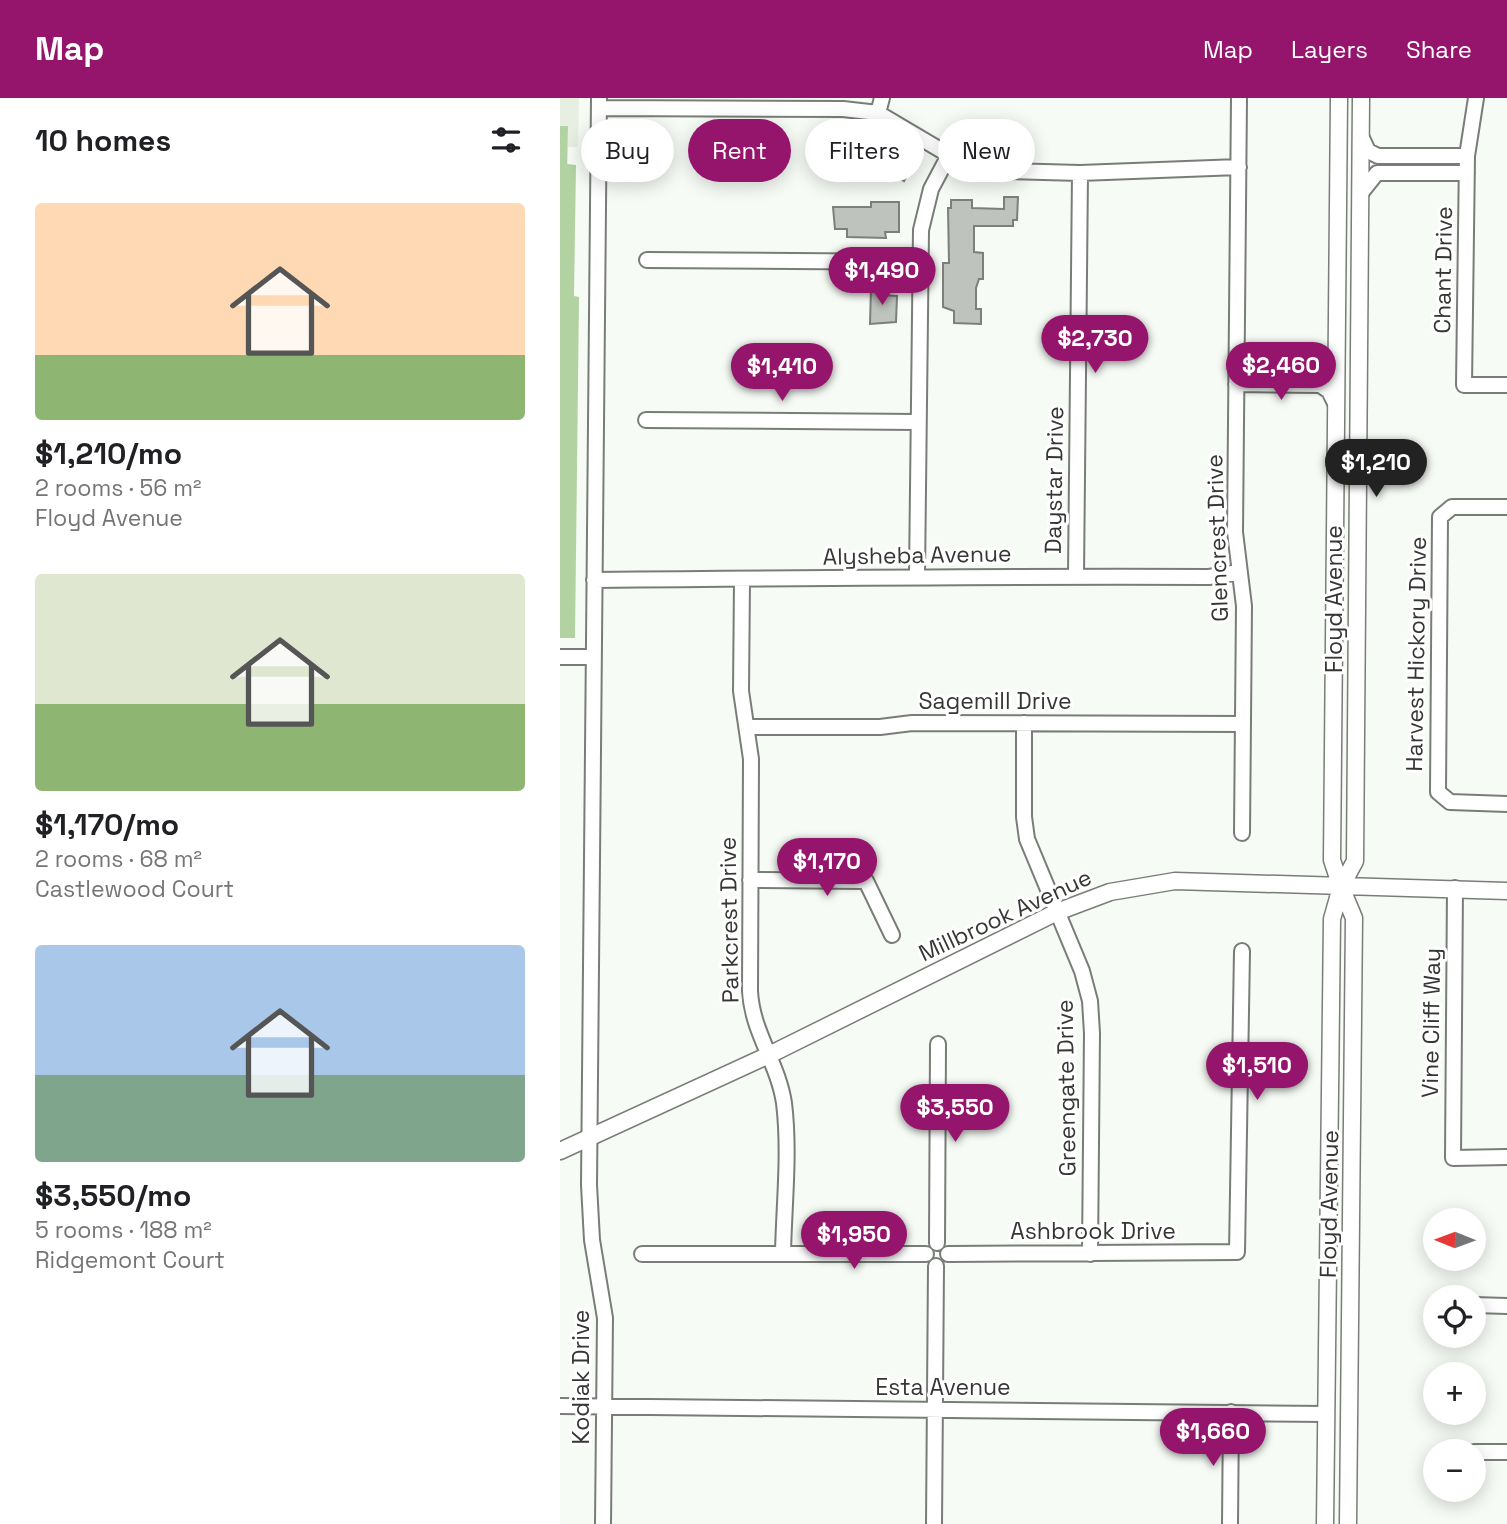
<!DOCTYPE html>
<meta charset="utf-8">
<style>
body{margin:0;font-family:"Space Grotesk",sans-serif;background:#f6f6f6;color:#202124;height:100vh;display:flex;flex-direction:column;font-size:26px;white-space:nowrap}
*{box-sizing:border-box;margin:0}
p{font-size:23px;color:#757577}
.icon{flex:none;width:38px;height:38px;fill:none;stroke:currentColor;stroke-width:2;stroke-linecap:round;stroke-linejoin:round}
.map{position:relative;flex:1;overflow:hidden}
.details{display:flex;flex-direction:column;background:#fff;width:560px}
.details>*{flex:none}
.hud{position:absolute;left:21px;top:21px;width:665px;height:63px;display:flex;gap:14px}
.needle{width:46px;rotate:271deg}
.controls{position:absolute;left:863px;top:1110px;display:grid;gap:14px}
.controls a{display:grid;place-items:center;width:63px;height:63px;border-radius:50%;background:#fff;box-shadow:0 4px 18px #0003;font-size:35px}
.price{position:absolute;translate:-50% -60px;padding:0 16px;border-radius:24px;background:#95146c;color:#fff;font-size:23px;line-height:46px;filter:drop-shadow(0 2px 4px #0008)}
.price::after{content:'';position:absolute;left:50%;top:42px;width:21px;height:16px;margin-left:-10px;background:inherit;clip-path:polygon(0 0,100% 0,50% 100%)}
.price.on{background:#222;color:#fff}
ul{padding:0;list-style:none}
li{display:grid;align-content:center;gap:14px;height:371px;padding:0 35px}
li span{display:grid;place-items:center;height:217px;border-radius:7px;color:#555}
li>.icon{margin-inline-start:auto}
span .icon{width:126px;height:126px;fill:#fffc;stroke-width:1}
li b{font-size:30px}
h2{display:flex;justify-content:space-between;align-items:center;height:84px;padding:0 35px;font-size:30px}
.tag{padding:0 24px;border-radius:32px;background:#fff;box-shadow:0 4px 18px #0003;font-size:24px;line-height:63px}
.tag.on{background:#95146c;color:#fff}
header{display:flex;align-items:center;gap:42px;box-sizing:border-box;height:98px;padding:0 35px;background:#95146c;color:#fff}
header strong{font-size:33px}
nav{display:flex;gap:38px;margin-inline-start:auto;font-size:24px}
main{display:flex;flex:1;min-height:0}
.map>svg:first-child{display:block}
</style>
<header>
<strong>Map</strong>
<nav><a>Map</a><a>Layers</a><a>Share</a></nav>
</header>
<main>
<section class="details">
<h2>10 homes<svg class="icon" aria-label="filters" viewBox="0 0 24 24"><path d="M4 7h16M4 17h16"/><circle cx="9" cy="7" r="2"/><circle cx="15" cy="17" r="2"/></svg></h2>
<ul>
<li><span style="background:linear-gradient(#ffd9b3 70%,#8fb573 0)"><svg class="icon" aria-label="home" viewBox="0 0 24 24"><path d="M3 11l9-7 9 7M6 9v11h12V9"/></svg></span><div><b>$1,210/mo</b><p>2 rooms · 56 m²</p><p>Floyd Avenue</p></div></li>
<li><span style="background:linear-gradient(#dfe7d0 60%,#8fb573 0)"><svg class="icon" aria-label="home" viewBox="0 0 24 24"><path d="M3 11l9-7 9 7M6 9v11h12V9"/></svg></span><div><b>$1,170/mo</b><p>2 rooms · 68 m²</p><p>Castlewood Court</p></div></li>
<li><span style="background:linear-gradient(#a9c7e8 60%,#7fa58c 0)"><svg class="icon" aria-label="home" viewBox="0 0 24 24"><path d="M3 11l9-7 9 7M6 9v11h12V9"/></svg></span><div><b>$3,550/mo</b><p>5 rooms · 188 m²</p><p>Ridgemont Court</p></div></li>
</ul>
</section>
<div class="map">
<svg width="947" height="1426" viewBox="0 0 947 1426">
<rect width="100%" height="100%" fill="#f7fbf5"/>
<path fill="#e7efe3" d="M0,0H19L18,49H8V67H16L0,198Z"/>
<path fill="#b2d2a2" d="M0,28H8L7,66L16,67L14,198L19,199L15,540H0Z"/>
<path fill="#bfc3be" stroke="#7c7f7a" stroke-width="2" d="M319,48L349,60L346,64L352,67L344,83L337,79L335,82L325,83L315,71L317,68L312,65L313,59Z
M444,99H458L457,122H453V128H414V154L423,155V181H419L416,190V211H421V226L394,225V213L383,209V165H389L388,110H391V102H412V110L444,111Z
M311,104H339V134H325L326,140L287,139V131H275L273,109H311Z
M311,189L323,190V197L337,198L336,224L310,226Z"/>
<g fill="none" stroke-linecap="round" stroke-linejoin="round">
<defs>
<path id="minor" d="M39,0L29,1087L32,1142L45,1220L43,1426
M679,0L675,434L684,508L682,735
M916,0L907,58L904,287H947
M39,10L283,11L318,15L389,57L425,70L447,73L520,75L679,69
M318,15L322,0
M801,38L808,53L818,58H907
M801,95L817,75H907
M87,162L360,164
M676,269H762L770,266L777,253
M676,286L760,287L769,293L776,307
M86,322L358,324
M947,409H892L880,419L878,694L890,704L947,706
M357,477L361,132L371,91L389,57
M516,478L520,75
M34,482C239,480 444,478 649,479L679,474
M182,483L181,593L191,661L190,893C192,934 218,965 224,1005C230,1054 224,1106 223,1155
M0,559H33
M464,625V719L467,741L522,873L530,903L532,935L530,1156
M188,629H320L352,625L683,626
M190,782L306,783L332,837
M895,790L893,1060L947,1059
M377,1145L378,946
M82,1156H366
M388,1156L677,1154L682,853
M914,1207L947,1208
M0,1308L765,1316
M914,1354H947
M374,1426L376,1168
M670,1426L671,1314"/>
<path id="tertiary" d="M0,1053L209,957L497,814L550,794L615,783L947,793
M765,1426L772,821L781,789L772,762L779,0
M788,1426L794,820L781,789L795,763L801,0"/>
</defs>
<use href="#minor" stroke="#797d78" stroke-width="18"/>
<use href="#tertiary" stroke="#797d78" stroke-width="19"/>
<use href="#minor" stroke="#fff" stroke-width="14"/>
<use href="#tertiary" stroke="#fff" stroke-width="16"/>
</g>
<g text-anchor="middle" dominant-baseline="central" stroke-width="6" stroke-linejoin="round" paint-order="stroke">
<g font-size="23" fill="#363735" stroke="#fff">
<text transform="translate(883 172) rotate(-89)">Chant Drive</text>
<text transform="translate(494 382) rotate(-89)">Daystar Drive</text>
<text transform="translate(657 440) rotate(-92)">Glencrest Drive</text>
<text transform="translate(357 457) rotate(-1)">Alysheba Avenue</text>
<text transform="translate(774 501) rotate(-90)">Floyd Avenue</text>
<text transform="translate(856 556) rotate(-89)">Harvest Hickory Drive</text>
<text x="435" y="603">Sagemill Drive</text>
<text transform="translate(445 817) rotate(-25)">Millbrook Avenue</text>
<text transform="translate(169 822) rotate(-91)">Parkcrest Drive</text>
<text transform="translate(871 925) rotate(-89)">Vine Cliff Way</text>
<text transform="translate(506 990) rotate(-91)">Greengate Drive</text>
<text transform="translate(769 1106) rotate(-89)">Floyd Avenue</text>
<text x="533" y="1133">Ashbrook Drive</text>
<text transform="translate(21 1279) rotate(-90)">Kodiak Drive</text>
<text x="383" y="1289">Esta Avenue</text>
</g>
</g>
</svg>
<div class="controls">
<a><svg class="needle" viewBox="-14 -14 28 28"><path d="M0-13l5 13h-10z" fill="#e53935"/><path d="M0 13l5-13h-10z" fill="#757577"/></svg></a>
<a><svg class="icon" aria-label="locate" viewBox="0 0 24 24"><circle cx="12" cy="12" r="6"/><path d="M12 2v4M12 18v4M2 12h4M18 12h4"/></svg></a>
<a>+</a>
<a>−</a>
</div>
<b class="price" style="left:322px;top:209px">$1,490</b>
<b class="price" style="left:535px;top:277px">$2,730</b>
<b class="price" style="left:721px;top:304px">$2,460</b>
<b class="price" style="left:222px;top:305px">$1,410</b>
<b class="price on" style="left:816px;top:401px">$1,210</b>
<b class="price" style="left:267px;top:800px">$1,170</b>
<b class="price" style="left:697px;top:1004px">$1,510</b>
<b class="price" style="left:395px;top:1046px">$3,550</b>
<b class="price" style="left:294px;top:1173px">$1,950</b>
<b class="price" style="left:653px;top:1370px">$1,660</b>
<div class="hud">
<a class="tag">Buy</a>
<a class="tag on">Rent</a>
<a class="tag">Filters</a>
<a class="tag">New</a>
</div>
</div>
</main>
